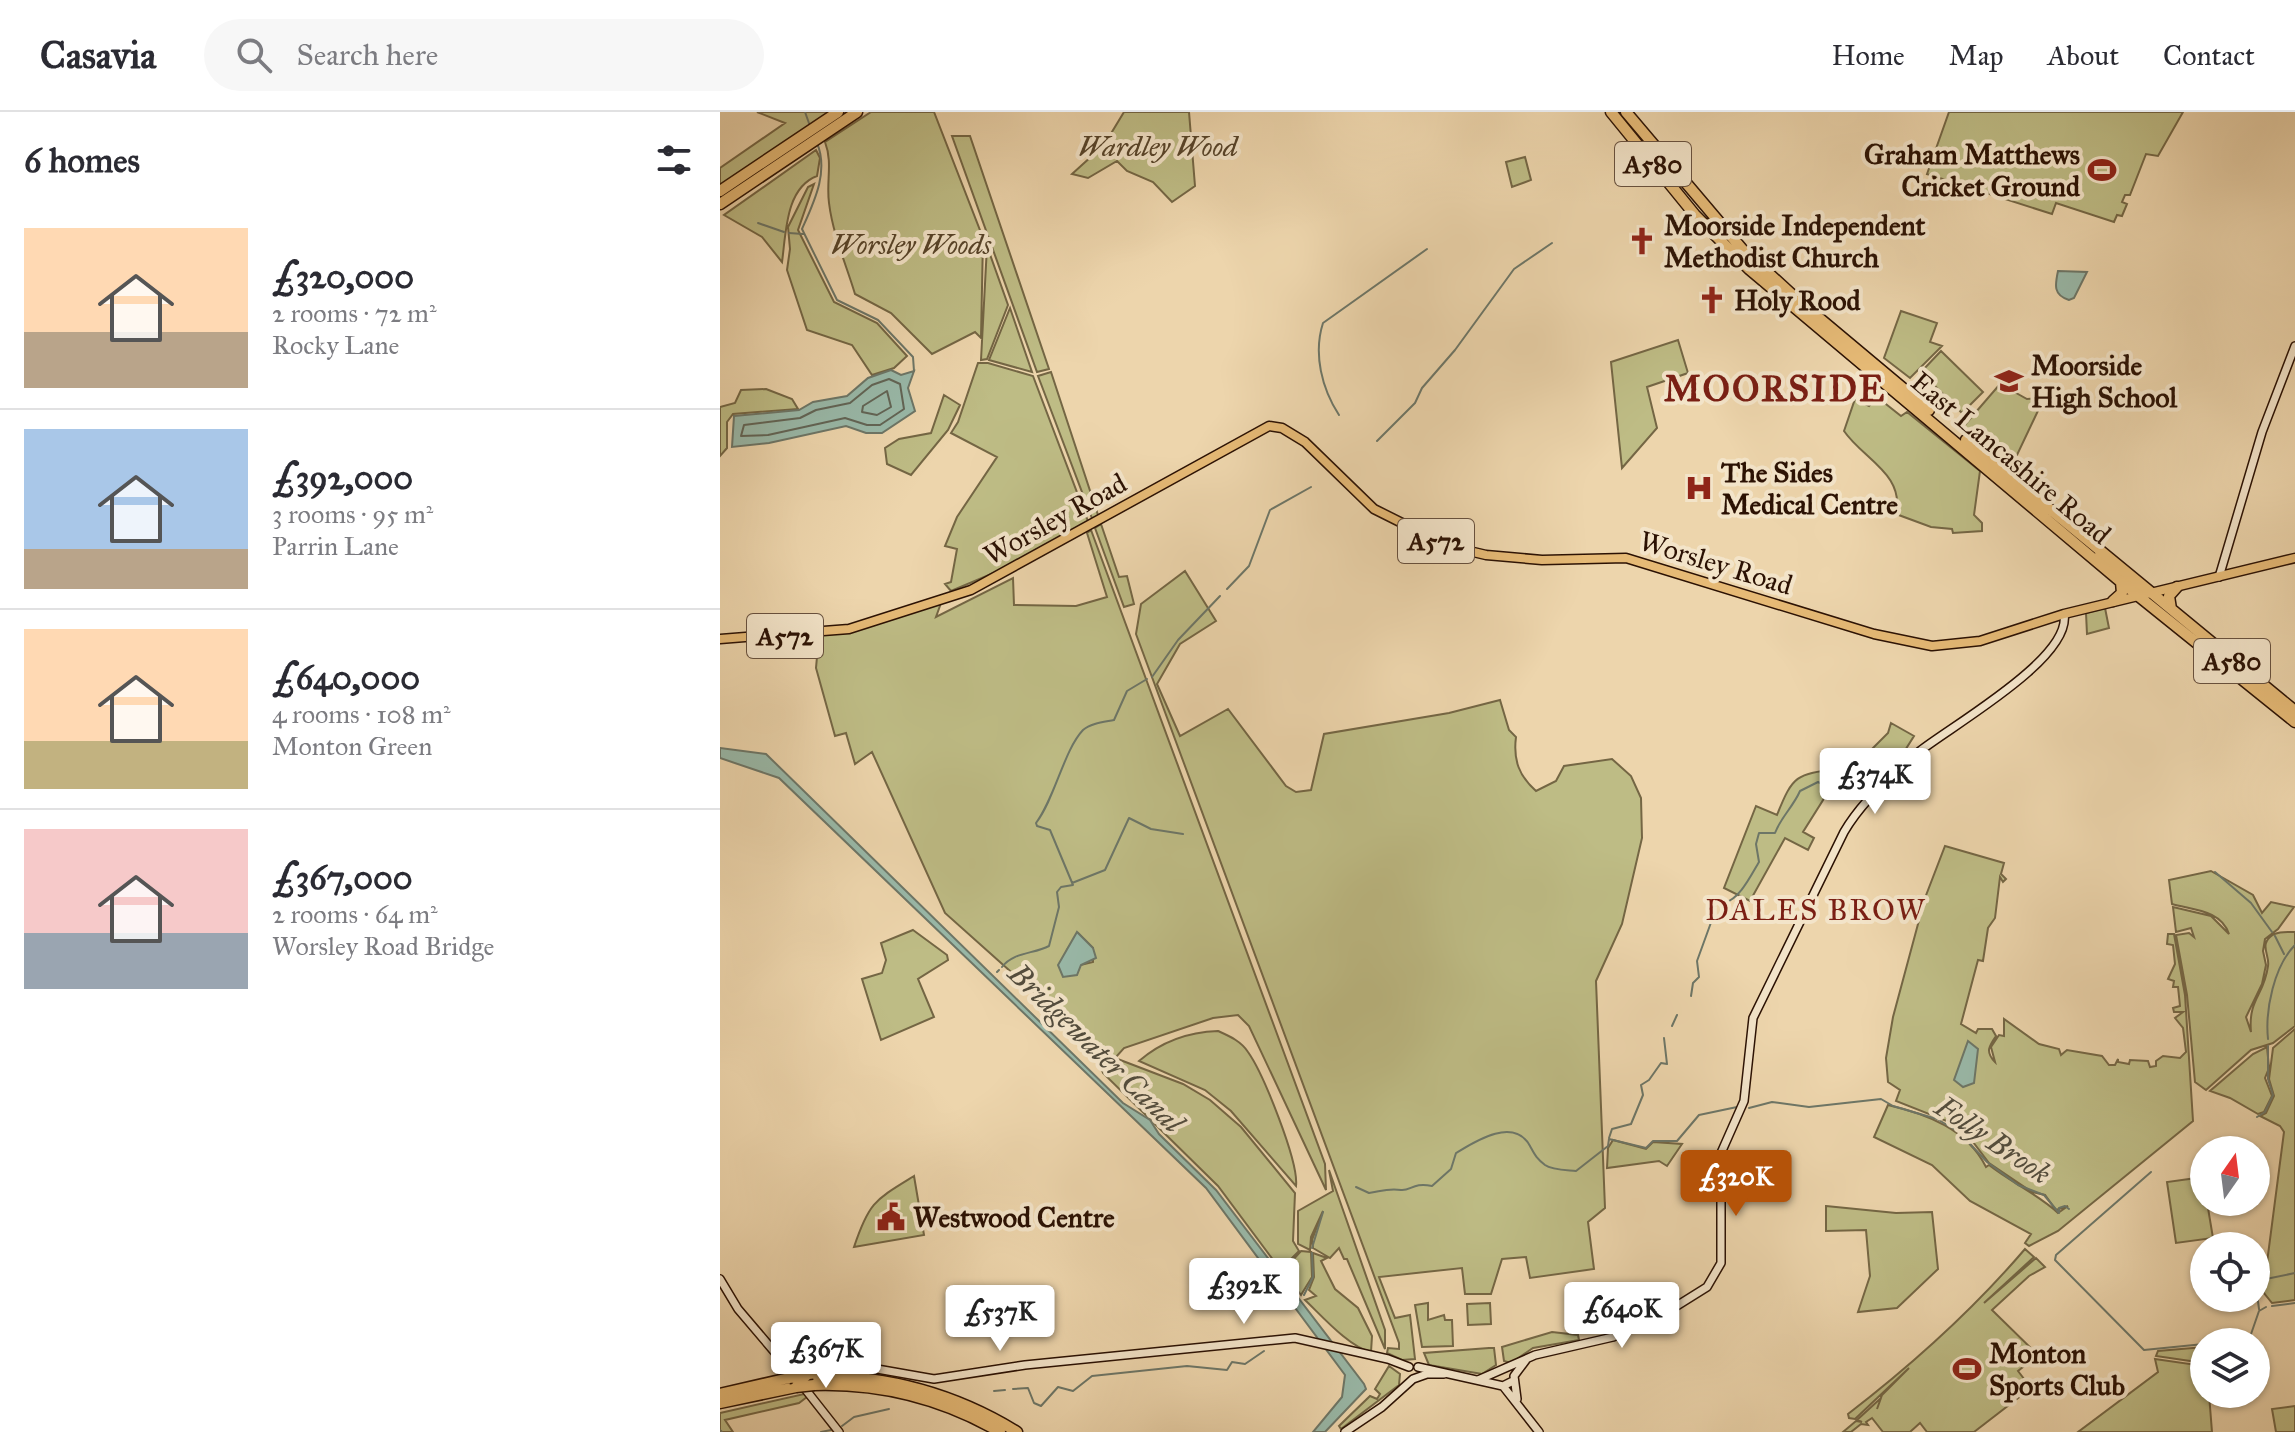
<!DOCTYPE html>
<meta charset="utf-8">
<style>
body{margin:0;font-family:"IM FELL Great Primer",serif;background:#f7f7f7;color:#2b2b33;height:100vh;display:flex;flex-direction:column;font-size:30px;white-space:nowrap}
*{box-sizing:border-box;margin:0}
p{font-size:26px;color:#7c7c81}
.icon{flex:none;width:44px;height:44px;fill:none;stroke:currentColor;stroke-width:2;stroke-linecap:round;stroke-linejoin:round}
.map{position:relative;flex:1;overflow:hidden}
.panel{display:flex;flex-direction:column;background:#fff;width:720px}
.panel>*{flex:none}
.needle{width:52px;rotate:14deg}
.fabs{position:absolute;left:1470px;top:1024px;display:grid;gap:16px}
.fabs a{display:grid;place-items:center;width:80px;height:80px;border-radius:50%;background:#fff;box-shadow:0 2px 6px #0004;font-size:40px}
.price{position:absolute;translate:-50% -68px;padding:0 18px;border-radius:8px;background:#fff;color:#222;font-size:26px;line-height:52px;filter:drop-shadow(0 2px 4px #0008)}
.price::after{content:'';position:absolute;left:50%;top:48px;width:24px;height:18px;margin-left:-12px;background:inherit;clip-path:polygon(0 0,100% 0,50% 100%)}
.price.on{background:#b45309;color:#fff}
ul{padding:0;list-style:none}
li{display:flex;align-items:center;gap:24px;height:200px;padding:0 24px}
li+li{border-top:2px solid #e1e1e2}
li span{display:grid;place-items:center;flex:none;width:224px;height:160px;border-radius:0px;color:#555}
li>.icon{margin-inline-start:auto}
span .icon{width:96px;height:96px;fill:#fffc;stroke-width:1}
li b{font-size:34px}
h2{display:flex;justify-content:space-between;align-items:center;height:96px;padding:0 24px;font-size:34px}
header{display:flex;align-items:center;gap:48px;box-sizing:border-box;height:112px;padding:0 40px;background:#fff;border-bottom:2px solid #e1e1e2}
header strong{font-size:38px}
nav{display:flex;gap:44px;margin-inline-start:auto;font-size:28px}
.search{width:560px;height:72px;background:#f7f7f7;display:flex;align-items:center;gap:20px;box-sizing:border-box;padding:0 28px;border-radius:44px;color:#7c7c81;font-size:30px}
main{display:flex;flex:1;min-height:0}
.map>svg:first-child{display:block}
</style>
<header>
<strong>Casavia</strong>
<div class="search"><svg class="icon" aria-label="search" viewBox="0 0 24 24"><circle cx="10" cy="10" r="6"/><path d="M15 15l6 6"/></svg>Search here</div>
<nav><a>Home</a><a>Map</a><a>About</a><a>Contact</a></nav>
</header>
<main>
<section class="panel">
<h2>6 homes<svg class="icon" aria-label="filters" viewBox="0 0 24 24"><path d="M4 7h16M4 17h16"/><circle cx="9" cy="7" r="2"/><circle cx="15" cy="17" r="2"/></svg></h2>
<ul>
<li><span style="background:linear-gradient(#ffd9b3 65%,#b9a48a 0)"><svg class="icon" aria-label="home" viewBox="0 0 24 24"><path d="M3 11l9-7 9 7M6 9v11h12V9"/></svg></span><div><b>£320,000</b><p>2 rooms · 72 m²</p><p>Rocky Lane</p></div></li>
<li><span style="background:linear-gradient(#a9c7e8 75%,#b9a48a 0)"><svg class="icon" aria-label="home" viewBox="0 0 24 24"><path d="M3 11l9-7 9 7M6 9v11h12V9"/></svg></span><div><b>£392,000</b><p>3 rooms · 95 m²</p><p>Parrin Lane</p></div></li>
<li><span style="background:linear-gradient(#ffd9b3 70%,#c2b280 0)"><svg class="icon" aria-label="home" viewBox="0 0 24 24"><path d="M3 11l9-7 9 7M6 9v11h12V9"/></svg></span><div><b>£640,000</b><p>4 rooms · 108 m²</p><p>Monton Green</p></div></li>
<li><span style="background:linear-gradient(#f6c9c9 65%,#9aa5b1 0)"><svg class="icon" aria-label="home" viewBox="0 0 24 24"><path d="M3 11l9-7 9 7M6 9v11h12V9"/></svg></span><div><b>£367,000</b><p>2 rooms · 64 m²</p><p>Worsley Road Bridge</p></div></li>
</ul>
</section>
<div class="map">
<svg width="1575" height="1320" viewBox="0 0 1575 1320">
<rect width="100%" height="100%" fill="#edd5ac"/>
<filter id="stains"><feTurbulence type="fractalNoise" baseFrequency=".0025" numOctaves="4"/><feColorMatrix values="0 0 0 0 .2 0 0 0 0 .09 0 0 0 0 .02 0 0 0 .5 -.17"/></filter>
<radialGradient id="worn" r=".72"><stop offset=".6" stop-color="#630" stop-opacity="0"/><stop offset="1" stop-color="#630" stop-opacity=".3"/></radialGradient>
<path fill="#bebc85" stroke="#746644" stroke-width="2" fill-rule="evenodd" d="M37,0H111L0,74V56L65,11Z
M151,0H214L263,126L261,226L255,220L212,242L171,201L135,182C126,152 113,123 109,91C106,69 113,51 105,30Z
M404,0H469L475,74L452,90L433,70L407,59L397,49L368,66L352,62L384,33Z
M1229,0H1463L1438,44L1426,42L1410,83H1405L1402,90L1407,92L1402,104L1397,103L1394,110L1336,91L1332,102L1207,62Z
M232,24H250L329,257L317,260Z
M96,38L100,46L97,64C65,76 66,123 62,150L42,125L4,103Z
M805,45L811,68L792,75L786,50Z
M94,72L78,118L114,190L157,211L187,244L174,256L152,263L132,233L87,218L67,158L70,137L68,115L88,75Z
M267,134L288,193L267,247L261,248Z
M290,196L312,260L269,248Z
M1181,199L1217,211L1210,230L1222,234L1190,266L1164,246Z
M958,228L968,261L927,275L937,316L902,356L891,250Z
M1221,239L1263,280L1242,301L1201,260Z
M258,251H268L313,264L369,412L288,455L231,479L225,472L231,470L237,437L225,434L237,405L277,345L231,321L238,310Z
M331,260L378,403L373,409L318,264Z
M1280,272L1307,287L1324,286L1297,343L1289,353L1243,315Z
M46,277L72,287L78,297L13,302L7,310V336L0,344V295L15,291L21,278Z
M224,283L240,293L228,318L191,363L167,352L165,336L179,327L211,321Z
M1157,285L1181,304L1187,300L1260,359L1254,403L1262,411V419L1233,421L1232,417L1211,415L1176,402C1185,362 1143,347 1124,319L1135,287L1149,294Z
M381,412L399,465L407,464L414,492L404,495L375,416Z
M371,418L605,1052L606,1078L529,914L518,903L493,906L404,936L395,946L463,972L490,988L521,1015L575,1081L573,1129L579,1139L570,1148L554,1149L498,1074L383,961L372,932L225,801L152,640L135,652L126,621L115,624L96,556L99,523L221,491L216,505L293,466L294,493L356,494L387,485L367,421ZM358,821L373,836V850L361,853L347,838Z
M465,459L496,509L460,532L437,572L460,624L508,597L566,674L576,680L591,678L604,622L729,601L780,588L789,618L796,625C793,648 799,664 816,679L836,669L844,654L892,647L911,664L921,686L922,726L902,812L876,869L885,1096L868,1110L874,1157L810,1166L806,1145L782,1147L771,1182H745L742,1156L659,1165L675,1206L690,1203L695,1247L682,1248L667,1241L668,1236L679,1237V1231L416,522L421,492Z
M1385,496L1389,516L1367,522L1366,501Z
M1171,611L1194,624L1172,659L1146,683L1125,670L1105,685L1083,720L1094,726L1088,738L1065,726L1030,789L1004,776L1036,694L1057,703C1073,663 1076,662 1118,657L1128,646L1144,645L1168,621Z
M1225,734L1284,751L1281,762L1286,767L1283,770L1280,765L1275,806L1268,816L1263,849L1258,848L1241,912L1256,921L1258,917H1272L1276,924C1269,934 1265,940 1275,950L1271,935L1279,923L1284,924V907L1319,932L1339,937L1341,943L1347,938L1382,944L1389,953H1395L1398,947V950L1409,952L1410,948L1428,949L1430,955L1436,954V949L1443,944L1460,946L1466,940L1463,916L1455,906L1463,900H1454L1453,896L1460,894L1458,875H1453L1454,869L1448,867L1455,852L1453,833L1447,832L1448,822H1454L1465,883L1473,1009L1338,1119L1309,1134L1305,1131L1311,1122L1250,1089L1212,1053L1154,1025L1168,993C1207,1002 1247,1017 1266,1055L1269,1053C1292,1071 1319,1083 1338,1101L1348,1094L1336,1098L1325,1083L1312,1080L1269,1051L1253,1030L1227,1009L1176,989L1180,978L1168,970L1166,946L1173,905L1205,786Z
M1491,759L1533,783L1542,801L1551,790L1574,795L1558,817L1545,827L1543,839L1546,853L1542,872L1526,905L1531,920C1528,887 1544,884 1548,854C1550,844 1540,834 1550,825C1556,819 1567,820 1575,820V914L1553,931L1531,938L1486,978L1475,970L1467,883L1456,823L1469,821L1474,825L1471,816L1456,820L1453,795L1491,804L1509,822C1501,798 1473,798 1452,792L1449,768Z
M193,818L227,843L228,848L198,867L214,905L161,928L142,867L162,861L166,848L161,831Z
M1575,917V1188L1552,1191L1540,1176L1545,1166L1564,1020L1560,1014L1540,1004L1546,1001L1554,984L1549,967L1553,936Z
M498,919C509,924 521,929 528,940C543,961 579,1050 576,1074L511,999L485,978L419,949C441,930 468,920 498,919Z
M1547,935L1549,956L1545,966L1552,984L1544,1000L1538,1002L1510,986L1490,979L1533,942Z
M893,1028L926,1037L933,1030L962,1032L947,1054L939,1049L887,1056L888,1036Z
M609,1058L665,1218V1237L627,1147H624L619,1136L610,1146L593,1136L592,1128L603,1099L591,1125L590,1138L578,1132V1099L613,1079Z
M194,1064L204,1123L134,1135C149,1090 155,1088 194,1064Z
M1484,1065V1090H1487L1493,1126L1456,1131L1447,1070Z
M1106,1094L1176,1101L1212,1100L1218,1157L1177,1196L1138,1200L1150,1164L1146,1118L1106,1119Z
M1305,1137L1314,1145L1264,1191L1316,1146L1325,1155L1309,1164L1272,1198L1318,1243L1298,1259L1311,1276L1254,1320H1207L1200,1311L1190,1320H1163L1152,1306L1146,1310L1148,1313L1141,1312L1131,1320H1123L1136,1309L1142,1310L1137,1308L1161,1286L1157,1297L1162,1283L1189,1256L1135,1307L1129,1306L1128,1302C1193,1252 1252,1199 1305,1137Z
M581,1139L591,1140L592,1165L581,1183L569,1167L571,1150Z
M593,1141L607,1146L601,1149L615,1177L638,1196L652,1224L651,1240C630,1236 601,1203 585,1188L596,1184L589,1178L594,1165Z
M708,1191V1208L724,1203L725,1208H732L733,1234L702,1235L695,1193Z
M770,1191L771,1212L748,1213L747,1192Z
M832,1220L858,1223L859,1228L813,1236L791,1251L784,1249L782,1235Z
M1484,1235V1251L1436,1244L1438,1239Z
M769,1236H774L776,1253L762,1262L709,1253L704,1241Z
M1435,1247L1484,1254V1282H1489L1492,1320H1358L1438,1260Z
M669,1254L680,1262L679,1273L621,1317L619,1314L650,1284L657,1287L660,1282L655,1277Z
M84,1282L87,1285L79,1291L5,1308L13,1320H0V1301Z
M1575,1294V1320H1556L1552,1297Z"/>
<path fill="#99b9a9" stroke="#6d7667" stroke-width="2" d="M1338,159L1367,160L1354,186L1349,188C1333,183 1335,173 1338,159Z
M171,258L181,263L194,259L188,276L195,299L162,321H146L126,314L49,331L12,335L14,304L79,298L93,290L127,284L148,266Z
M0,636L46,642L403,991L430,1008L439,1022L496,1078L644,1272L646,1277L605,1320H593L622,1285L625,1263L486,1076L59,666L0,646Z
M357,820L373,836L376,846L361,853L357,863L343,865L338,853Z
M1248,929L1258,937L1254,971L1243,975L1234,968Z"/>
<g fill="none" stroke-linecap="round" stroke-linejoin="round">
<path stroke="#626556" stroke-width="2" d="M169,267L180,272L184,297L160,313H147L125,306L48,323L21,324L24,313L80,306L96,298L130,291L152,273Z
M167,279L171,295L157,303L142,300L143,294Z"/>
<path stroke="#6d7667" stroke-width="2" d="M85,0L90,14
M97,31C109,60 94,90 82,117L117,188L158,208L193,245L194,259
M38,111L64,120
M69,121L83,122
M619,303C602,277 593,242 603,211L707,137
M657,329L695,291L702,276L735,238L794,157L832,131
M507,477L529,454L550,398L591,375
M432,565L458,528L500,484
M1495,760L1531,791L1552,820
M352,771L385,758L409,706L431,717L463,722
M1555,824L1564,842
M282,855C293,840 314,842 329,834L339,795L337,780L341,775L353,773L330,718L317,714L316,711C335,686 344,638 363,618C371,611 384,610 394,608L407,579L427,567
M277,860L279,858
M971,884L973,871L979,865L977,849L993,805L992,789L998,785L1004,791C1020,787 1031,763 1039,750L1036,732L1039,721H1055C1061,705 1073,695 1080,679L1098,670L1110,676L1116,667L1141,670
M952,914L957,903
M1548,927C1545,898 1554,854 1575,833
M1029,996L1052,990L1089,995L1161,987L1173,994L1217,1007L1239,1020L1267,1050L1298,1073L1324,1083L1339,1101V1096L1345,1094L1349,1097
M1537,1005L1545,1000L1553,983L1548,967V934
M889,1026L892,1017L911,1012L923,983L921,973L929,968L941,951L947,952L944,926
M1431,1060L1336,1143L1335,1148L1424,1238L1484,1232
M636,1075L649,1081C662,1079 668,1076 681,1078C691,1079 693,1070 712,1074L731,1057L736,1041C754,1030 794,1004 810,1034C815,1043 816,1046 825,1053C832,1058 847,1058 856,1059L888,1034L889,1027L926,1036L933,1029H957L979,1003L1017,995
M592,1136L603,1100
M1546,1167L1575,1161
M584,1183L593,1165L592,1141
M1552,1194L1575,1191
M1539,1197L1536,1174L1540,1168
M1499,1230L1530,1225L1539,1199L1546,1195
M293,1277L308,1276L314,1291L321,1294L338,1275L353,1279L372,1264L467,1254L507,1258L512,1250L525,1252L544,1239
M274,1279L285,1278
M122,1314L134,1305L169,1297
M0,1318L2,1320
M101,1320L111,1318"/>
<defs>
<path id="secondary" d="M1499,465L1542,320L1575,234
M0,1167L18,1197L69,1257
M68,1255L140,1254L214,1267L305,1253L575,1226L668,1247L689,1255
M698,1255L783,1274L793,1269
M758,1268L815,1243L893,1225L947,1200L987,1175L1001,1151V1041L1024,989L1033,906L1124,720C1142,689 1173,661 1200,639C1233,613 1352,546 1344,502
M82,1273L119,1320
M783,1274L819,1320
M797,1287L794,1264L806,1248
M625,1320L662,1295L693,1267L707,1262H724"/>
<path id="primary" d="M1379,443L1419,480
M0,527L129,517L251,478L549,314L562,316L585,330L654,397L728,434L766,443L822,448L906,446L1154,522L1212,534L1260,529L1344,502L1575,446"/>
<path id="highway" d="M891,0L975,103L1029,157L1401,470L1575,610
M906,0L1022,137L1080,190L1209,298
M0,79L118,0
M0,92L137,0
M1246,328L1575,599
M1393,489L1402,481L1401,470
M1451,497L1449,484L1457,475
M86,1264C163,1262 232,1280 297,1320
M94,1273C159,1271 223,1287 280,1320
M0,1282L69,1266
M0,1291L76,1275"/>
</defs>
<use href="#secondary" stroke="#2b1103" stroke-width="10"/>
<use href="#primary" stroke="#2b1103" stroke-width="11"/>
<use href="#highway" stroke="#2b1103" stroke-width="13"/>
<use href="#secondary" stroke="#f3e4c9" stroke-width="7"/>
<use href="#primary" stroke="#e6ba76" stroke-width="8"/>
<use href="#highway" stroke="#e6ba76" stroke-width="10"/>
<defs>
<path id="highway-bridge" d="M69,1266L86,1264
M76,1275L94,1273"/>
</defs>
<use href="#highway-bridge" stroke="#2b1103" stroke-width="13" stroke-linecap="butt"/>
<use href="#highway-bridge" stroke="#e6ba76" stroke-width="10"/>
</g>
<defs>
<symbol id="stadium-bare" viewBox="-9 -9 18 18"><path d="M0-5a6.5 5 0 1 0 0 10a6.5 5 0 1 0 0-10ZM-3.5-1.8h7v3.6h-7Z" fill="#8f2418" stroke="#f3e4c9" stroke-width="2.5" paint-order="stroke"/></symbol>
<symbol id="church-bare" viewBox="-9 -9 18 18"><path d="M-1.2-6h2.4v3.5h3.3v2.4h-3.3V6h-2.4V-.1h-3.3v-2.4h3.3Z" fill="#8f2418" stroke="#f3e4c9" stroke-width="2.5" paint-order="stroke"/></symbol>
<symbol id="school-bare" viewBox="-9 -9 18 18"><path d="M0-5L7-2L0 1L-7-2ZM-4 1L0 2.5L4 1V4Q0 6-4 4Z" fill="#8f2418" stroke="#f3e4c9" stroke-width="2.5" paint-order="stroke"/></symbol>
<symbol id="hospital-bare" viewBox="-9 -9 18 18"><path d="M-5-5h3v3.5h4V-5h3V5h-3V1.5h-4V5h-3Z" fill="#8f2418" stroke="#f3e4c9" stroke-width="2.5" paint-order="stroke"/></symbol>
<symbol id="civic-bare" viewBox="-9 -9 18 18"><path d="M-.6-6.5H3V-4.5H.6V-3L4-1V1h2V6H-6V1h2V-1L-.6-3ZM-1.2 2.5V6h2.4V2.5Z" fill="#8f2418" stroke="#f3e4c9" stroke-width="2.5" paint-order="stroke"/></symbol>
</defs>
<g fill-rule="evenodd">
<use href="#stadium-bare" x="1362" y="38" width="40" height="40"/>
<use href="#church-bare" x="902" y="109" width="40" height="40"/>
<use href="#church-bare" x="972" y="168" width="40" height="40"/>
<use href="#school-bare" x="1269" y="249" width="40" height="40"/>
<use href="#hospital-bare" x="959" y="356" width="40" height="40"/>
<use href="#civic-bare" x="151" y="1085" width="40" height="40"/>
<use href="#stadium-bare" x="1227" y="1237" width="40" height="40"/>
</g>
<g text-anchor="middle" dominant-baseline="central" stroke-width="8" stroke-linejoin="round" paint-order="stroke">
<g fill="#f3e4c9" stroke="#67503e" stroke-width="2">
<rect x="895" y="30" width="76" height="44" rx="6"/>
<rect x="678" y="407" width="76" height="44" rx="6"/>
<rect x="27" y="502" width="76" height="44" rx="6"/>
<rect x="1474" y="527" width="76" height="44" rx="6"/>
</g>
<g font-size="26" font-weight="bold" fill="#2b1103">
<text x="933" y="52">A580</text>
<text x="716" y="429">A572</text>
<text x="65" y="524">A572</text>
<text x="1512" y="549">A580</text>
</g>
<g font-size="28" font-style="italic" fill="#57442a" stroke="#f3e4c9">
<text x="438" y="34">Wardley Wood</text>
<text x="191" y="132">Worsley Woods</text>
</g>
<g font-size="28" font-weight="bold" fill="#2b1103" stroke="#f3e4c9" text-anchor="start">
<text x="1360" y="42" text-anchor="end">Graham Matthews<tspan x="1360" dy="32">Cricket Ground</tspan></text>
<text x="944" y="113">Moorside Independent<tspan x="944" dy="32">Methodist Church</tspan></text>
<text x="1014" y="188">Holy Rood</text>
<text x="1311" y="253">Moorside<tspan x="1311" dy="32">High School</tspan></text>
<text x="1001" y="360">The Sides<tspan x="1001" dy="32">Medical Centre</tspan></text>
<text x="193" y="1105">Westwood Centre</text>
<text x="1269" y="1241">Monton<tspan x="1269" dy="32">Sports Club</tspan></text>
</g>
<g font-size="28" fill="#2b1103" stroke="#f3e4c9">
<text transform="translate(1291 346) rotate(40)">East Lancashire Road</text>
<text transform="translate(335 407) rotate(-29)">Worsley Road</text>
<text transform="translate(996 451) rotate(17)">Worsley Road</text>
</g>
<g font-size="30" letter-spacing="2" fill="#7a1f14" stroke="#f3e4c9">
<text x="1096" y="798">DALES BROW</text>
</g>
<g font-size="30" font-style="italic" fill="#524c3d" stroke="#f3e4c9">
<text transform="translate(376 936) rotate(44)">Bridgewater Canal</text>
<text transform="translate(1273 1028) rotate(34)">Folly Brook</text>
</g>
<g font-size="36" font-weight="bold" letter-spacing="2" fill="#7a1f14" stroke="#f3e4c9">
<text x="1055" y="277">MOORSIDE</text>
</g>
</g>
<rect width="100%" height="100%" filter="url(#stains)"/>
<rect width="100%" height="100%" fill="url(#worn)"/>
</svg>
<div class="fabs">
<a><svg class="needle" viewBox="-14 -14 28 28"><path d="M0-13l5 13h-10z" fill="#e53935"/><path d="M0 13l5-13h-10z" fill="#7c7c81"/></svg></a>
<a><svg class="icon" aria-label="locate" viewBox="0 0 24 24"><circle cx="12" cy="12" r="6"/><path d="M12 2v4M12 18v4M2 12h4M18 12h4"/></svg></a>
<a><svg class="icon" aria-label="layers" viewBox="0 0 24 24"><path d="M12 4l9 5-9 5-9-5zM3 14l9 5 9-5"/></svg></a>
</div>
<b class="price" style="left:1155px;top:704px">£374K</b>
<b class="price on" style="left:1016px;top:1106px">£320K</b>
<b class="price" style="left:524px;top:1214px">£392K</b>
<b class="price" style="left:902px;top:1238px">£640K</b>
<b class="price" style="left:280px;top:1241px">£537K</b>
<b class="price" style="left:106px;top:1278px">£367K</b>
</div>
</main>
